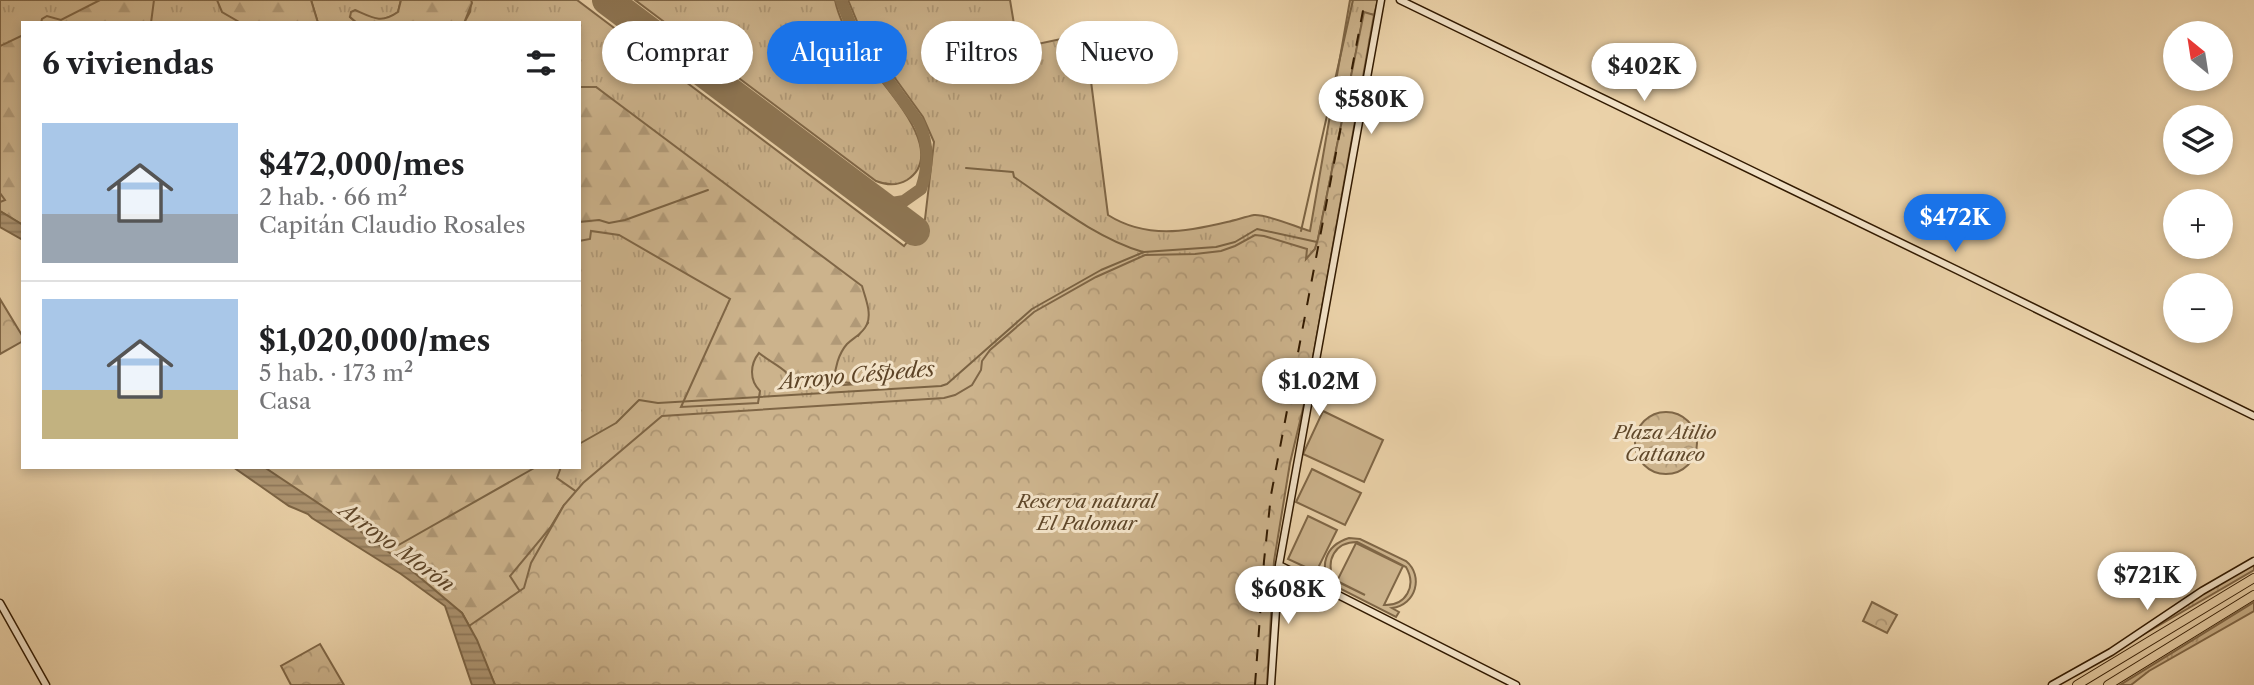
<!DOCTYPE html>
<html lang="es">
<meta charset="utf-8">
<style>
body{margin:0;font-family:"Libre Caslon Text",serif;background:#f2f2f2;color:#202124;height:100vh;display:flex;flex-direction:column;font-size:26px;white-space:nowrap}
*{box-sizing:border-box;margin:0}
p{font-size:23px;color:#757577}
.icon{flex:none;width:38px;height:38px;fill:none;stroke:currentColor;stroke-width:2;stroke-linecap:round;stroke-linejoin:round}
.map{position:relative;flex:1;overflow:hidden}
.sheet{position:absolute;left:21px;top:21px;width:560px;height:448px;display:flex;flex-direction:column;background:#fff;border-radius:0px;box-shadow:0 4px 10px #0003}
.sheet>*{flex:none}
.top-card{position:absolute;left:602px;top:21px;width:665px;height:63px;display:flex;gap:14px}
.needle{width:46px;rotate:330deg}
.tools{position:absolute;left:2163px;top:21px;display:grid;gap:14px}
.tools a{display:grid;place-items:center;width:70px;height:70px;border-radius:50%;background:#fff;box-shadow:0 4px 10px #0003;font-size:35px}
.price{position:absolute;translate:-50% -60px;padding:0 16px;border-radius:24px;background:#fff;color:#222;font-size:23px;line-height:46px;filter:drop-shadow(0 2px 4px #0008)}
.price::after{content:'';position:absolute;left:50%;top:42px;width:21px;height:16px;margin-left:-10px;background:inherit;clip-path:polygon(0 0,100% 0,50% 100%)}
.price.selected{background:#1a73e8;color:#fff}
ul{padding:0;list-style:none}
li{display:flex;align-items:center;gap:21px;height:175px;padding:0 21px}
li+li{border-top:2px solid #e0e0e0}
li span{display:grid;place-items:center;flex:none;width:196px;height:140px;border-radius:0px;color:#555}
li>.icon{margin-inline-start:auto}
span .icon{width:84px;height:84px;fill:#fffc;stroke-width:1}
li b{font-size:30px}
h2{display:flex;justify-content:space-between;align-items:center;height:84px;padding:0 21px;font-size:30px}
.pill{padding:0 24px;border-radius:32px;background:#fff;box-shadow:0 4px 10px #0003;font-size:24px;line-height:63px}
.pill.selected{background:#1a73e8;color:#fff}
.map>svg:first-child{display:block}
</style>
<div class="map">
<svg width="2254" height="685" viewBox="0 0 2254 685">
<defs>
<pattern id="grass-tufts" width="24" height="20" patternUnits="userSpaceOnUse" patternTransform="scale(1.75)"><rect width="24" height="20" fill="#ccb38c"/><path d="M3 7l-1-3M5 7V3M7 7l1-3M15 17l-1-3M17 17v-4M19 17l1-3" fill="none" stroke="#b09977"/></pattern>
<pattern id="forest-firs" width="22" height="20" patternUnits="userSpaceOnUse" patternTransform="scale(1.75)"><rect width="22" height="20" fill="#ccb38c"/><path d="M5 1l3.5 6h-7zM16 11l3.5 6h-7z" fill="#b09977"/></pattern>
<pattern id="park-crowns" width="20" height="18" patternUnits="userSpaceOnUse" patternTransform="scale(1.75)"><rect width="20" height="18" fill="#ccb38c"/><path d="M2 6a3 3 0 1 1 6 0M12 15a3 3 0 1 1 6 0" fill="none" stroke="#b09977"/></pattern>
<pattern id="water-rules" width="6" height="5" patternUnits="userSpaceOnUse" patternTransform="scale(1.75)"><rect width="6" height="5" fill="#ac9370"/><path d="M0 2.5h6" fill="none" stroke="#8d775a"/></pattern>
</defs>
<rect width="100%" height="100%" fill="#ebd2a9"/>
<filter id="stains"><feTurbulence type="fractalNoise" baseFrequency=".00286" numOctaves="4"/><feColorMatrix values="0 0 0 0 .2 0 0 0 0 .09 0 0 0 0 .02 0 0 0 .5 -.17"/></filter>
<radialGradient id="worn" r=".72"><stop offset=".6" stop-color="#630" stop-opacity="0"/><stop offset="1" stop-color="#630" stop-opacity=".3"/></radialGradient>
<path fill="url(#grass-tufts)" stroke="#7f6646" stroke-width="2" d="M0,0H230L273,23H23V225L0,211Z
M311,0H401L398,12C381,24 373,19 355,11L350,17L357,23H318Z
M471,0H577L904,246L925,219L934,142L923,117L861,31L848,0H1010L1015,30L1014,49L1085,34L1108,215C1146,239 1186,232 1227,222C1236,220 1245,217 1254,215C1267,214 1296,227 1310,231L1350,0H1378L1374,15L1364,13L1318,239L1315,249L1305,261L495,685L462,613L398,559L264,467H579V187L858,336L868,323L596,87H579V23H464L470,12Z
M635,0H835C839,20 849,37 860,53C878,81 952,151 907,180C897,186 886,185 876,181Z
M2254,563V570L2139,637L2200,595Z
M2254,602V611L2149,671L2131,685H2120Z"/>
<path fill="url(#forest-firs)" stroke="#7f6646" stroke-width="2" d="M100,0H154L151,23H41L42,19L47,16L61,20Z
M217,0H311L318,23H241L222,12Z
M401,0H471L472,3L464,23H357L350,17L351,12L355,10C373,18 381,24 398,12Z
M23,35V225L0,211V202L5,200L0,193V46Z
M579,87H596L862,286C865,297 872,313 867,324C863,334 854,337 847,344C839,353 834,369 835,381L859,384L797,388C788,368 775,366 759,353C750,364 749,380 760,391L758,403L681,407L730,299L619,235L591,231L590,239L579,241Z
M704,427L477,640L462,613L264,467H561L557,478L581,495L564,505L550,528L510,576L521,593Z"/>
<path fill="url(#park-crowns)" stroke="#7f6646" stroke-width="2" d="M1364,12L1374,15L1306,396L1290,463L1274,561L1267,685H495L469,626L524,588L531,563L564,505L583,483L662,416L944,398L955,395L972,385L981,370L982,361L990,350L1034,312L1096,277L1145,255L1195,254L1221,251L1235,246L1255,235L1264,236L1307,249L1306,259L1315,249L1318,239Z
M0,299L23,337V341L0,354Z
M1635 443a31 31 0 1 1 62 0a31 31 0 1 1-62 0Z
M1872,602L1897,615L1887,633L1863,621Z
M320,644L344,685H291L281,666Z"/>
<path fill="#ccb38c" stroke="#7f6646" stroke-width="2" fill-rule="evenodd" d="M1323,411L1383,440L1364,482L1303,454Z
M1312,469L1361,493L1345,525L1296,502Z
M1308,516L1337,530L1316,572L1288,559Z
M1349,538L1360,539L1406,561C1424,576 1416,605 1392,608L1399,612L1396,617L1335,586C1316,568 1326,545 1349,538ZM1357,542L1406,567C1417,586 1406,606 1384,605L1403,566L1356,543L1337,581L1365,595L1334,580C1325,560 1335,542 1357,542Z"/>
<path fill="url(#water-rules)" stroke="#7b6343" stroke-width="2" d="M0,211L23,225V240L0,227Z
M233,467H264L360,531L398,559L462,613L477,640L495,685H472L445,606L401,574L312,518L308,514L289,506Z"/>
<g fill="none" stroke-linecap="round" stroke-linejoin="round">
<path stroke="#7b6343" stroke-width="2" d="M966,168L1013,172L1014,177C1054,204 1096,238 1143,252
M579,222L599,220L609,223L625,220L708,190
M1301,231L1353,0
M579,444L616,423L639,400L658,403L941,386L947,384L1032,309L1101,270L1144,252L1216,247L1235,242L1257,229L1317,242
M388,551L536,467"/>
<path stroke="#8e7654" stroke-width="12" d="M841,0L854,33L919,123C929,144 928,168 921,189L904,201L880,205"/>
<path stroke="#8e7654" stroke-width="30" d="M607,0L915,231"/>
<defs>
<path id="secondary" d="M1400,0L1957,270L2254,416
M1279,565L1516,685
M0,603L46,685
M1271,685L1279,565L1381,0
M2052,685L2111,652L2202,591L2254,561"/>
<path id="highway" d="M2077,685L2254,578
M2108,685L2254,595"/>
</defs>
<use href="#secondary" stroke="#321a00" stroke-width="9"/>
<use href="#highway" stroke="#321a00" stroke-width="10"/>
<use href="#secondary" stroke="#f2e2c7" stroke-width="6"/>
<use href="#highway" stroke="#ebd2a9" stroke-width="8"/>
<path stroke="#321a00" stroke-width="2" stroke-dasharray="12 12" stroke-linecap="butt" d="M1255,685L1264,561L1271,495L1365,0"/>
</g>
<g text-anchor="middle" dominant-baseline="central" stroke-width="6" stroke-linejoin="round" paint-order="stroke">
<g font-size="19" font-style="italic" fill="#60482a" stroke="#f2e2c7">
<text x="1665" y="432">Plaza Atilio<tspan x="1665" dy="22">Cattaneo</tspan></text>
<text x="1087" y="501">Reserva natural<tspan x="1087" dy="22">El Palomar</tspan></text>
</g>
<g font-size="21" font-style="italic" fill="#5d4427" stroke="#f2e2c7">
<text transform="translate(857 375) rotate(-5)">Arroyo Céspedes</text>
<text transform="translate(397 547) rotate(36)">Arroyo Morón</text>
</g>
</g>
<rect width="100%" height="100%" filter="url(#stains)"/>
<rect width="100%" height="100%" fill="url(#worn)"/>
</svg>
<div class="tools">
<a><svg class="needle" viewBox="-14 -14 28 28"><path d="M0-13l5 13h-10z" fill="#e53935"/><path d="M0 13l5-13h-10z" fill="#757577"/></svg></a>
<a><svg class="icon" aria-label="layers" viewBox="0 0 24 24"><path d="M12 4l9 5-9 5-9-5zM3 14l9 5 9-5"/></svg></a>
<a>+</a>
<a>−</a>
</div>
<b class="price" style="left:1644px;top:103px">$402K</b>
<b class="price" style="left:1371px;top:136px">$580K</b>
<b class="price selected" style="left:1955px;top:254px">$472K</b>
<b class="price" style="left:1319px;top:418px">$1.02M</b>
<b class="price" style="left:2147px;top:612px">$721K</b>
<b class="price" style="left:1288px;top:626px">$608K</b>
<div class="top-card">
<a class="pill">Comprar</a>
<a class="pill selected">Alquilar</a>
<a class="pill">Filtros</a>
<a class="pill">Nuevo</a>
</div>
<section class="sheet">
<h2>6 viviendas<svg class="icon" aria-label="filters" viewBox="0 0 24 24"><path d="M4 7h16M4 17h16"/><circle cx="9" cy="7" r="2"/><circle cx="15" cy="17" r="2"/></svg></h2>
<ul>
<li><span style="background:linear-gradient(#a9c7e8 65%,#9aa5b1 0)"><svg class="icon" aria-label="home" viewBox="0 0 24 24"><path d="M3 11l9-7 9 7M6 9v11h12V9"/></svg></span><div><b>$472,000/mes</b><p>2 hab. · 66 m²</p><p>Capitán Claudio Rosales</p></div></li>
<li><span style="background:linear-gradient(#a9c7e8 65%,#c2b280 0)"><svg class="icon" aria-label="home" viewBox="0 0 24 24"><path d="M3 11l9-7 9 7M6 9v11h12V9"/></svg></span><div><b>$1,020,000/mes</b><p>5 hab. · 173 m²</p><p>Casa</p></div></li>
</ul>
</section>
</div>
